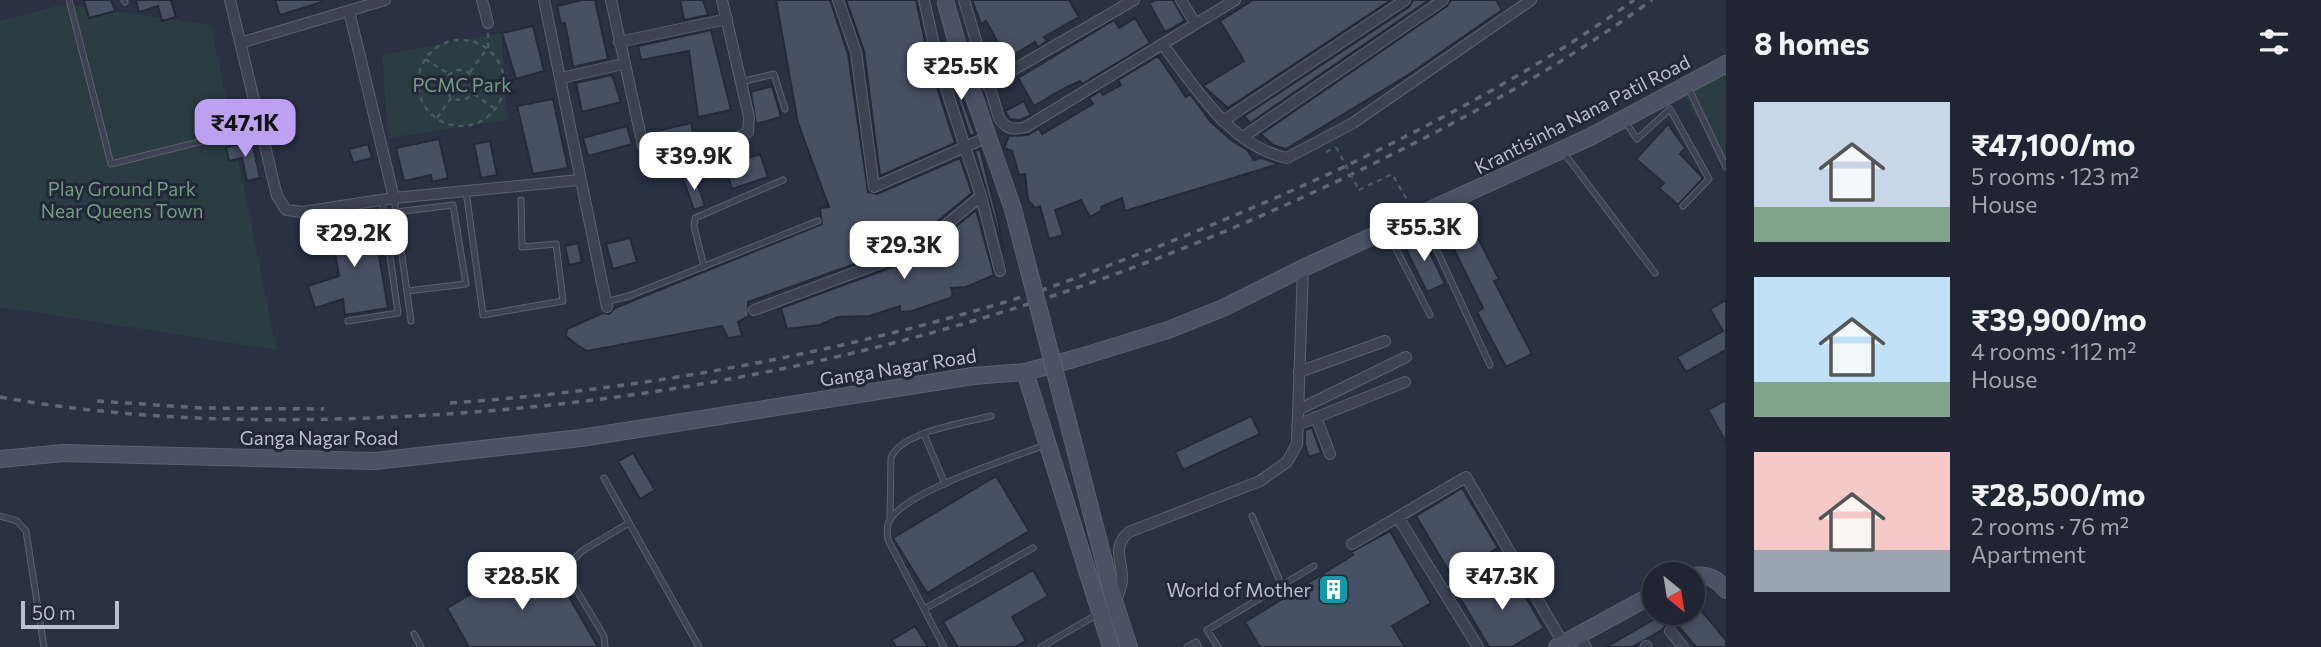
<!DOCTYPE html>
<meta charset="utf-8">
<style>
body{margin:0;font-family:Commissioner,sans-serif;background:#2c313e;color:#f1f3f6;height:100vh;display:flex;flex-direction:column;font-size:26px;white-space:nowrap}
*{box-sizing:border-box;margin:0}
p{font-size:23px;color:#a1a5ac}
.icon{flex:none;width:38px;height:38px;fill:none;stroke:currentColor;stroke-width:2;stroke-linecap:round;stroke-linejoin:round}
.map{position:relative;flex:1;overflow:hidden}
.side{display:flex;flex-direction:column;background:#1f2532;width:595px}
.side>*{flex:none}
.needle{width:46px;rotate:150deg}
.fabs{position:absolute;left:1642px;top:562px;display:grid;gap:14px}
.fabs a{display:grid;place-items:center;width:63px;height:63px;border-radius:50%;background:#1f2532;box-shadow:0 4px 10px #0003,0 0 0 2px #3c424d;font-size:35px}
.scale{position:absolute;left:21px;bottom:18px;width:98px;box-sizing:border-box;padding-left:7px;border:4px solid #babfcc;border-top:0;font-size:19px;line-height:24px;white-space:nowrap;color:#babfcc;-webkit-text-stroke:5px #222838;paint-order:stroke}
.price{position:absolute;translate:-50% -60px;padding:0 16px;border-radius:14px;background:#fff;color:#222;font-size:23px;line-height:46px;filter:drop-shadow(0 2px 4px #0008)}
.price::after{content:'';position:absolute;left:50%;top:42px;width:21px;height:16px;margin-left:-10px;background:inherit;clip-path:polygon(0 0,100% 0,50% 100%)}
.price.current{background:#bca0f2;color:#111}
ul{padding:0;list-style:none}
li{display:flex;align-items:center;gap:21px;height:175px;padding:0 28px}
li span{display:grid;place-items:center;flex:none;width:196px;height:140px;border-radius:0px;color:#555}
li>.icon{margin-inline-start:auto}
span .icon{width:84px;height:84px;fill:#fffc;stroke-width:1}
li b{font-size:30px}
h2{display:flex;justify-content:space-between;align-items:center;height:84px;padding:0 28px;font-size:30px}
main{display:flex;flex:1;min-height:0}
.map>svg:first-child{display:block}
</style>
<main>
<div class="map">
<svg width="1726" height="647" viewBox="0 0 1726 647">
<rect width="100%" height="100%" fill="#293143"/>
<path fill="#2b3d43" d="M65,4L211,25L277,350L0,307V21Z
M502,33L507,120L388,138L382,55Z
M1726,68V170L1684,95Z"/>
<path fill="#485064" stroke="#242a3a" stroke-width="2" d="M84,0H111L115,11L89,18Z
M136,0H171L176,17L162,21L158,6L139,12Z
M275,0H322V2L280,15Z
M582,0H595L608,59L573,67L565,23L561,24L557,6Z
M680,0H703L708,15L684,20Z
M776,0H830L848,54L868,192L877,194L960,158L972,193L927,230L891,251L748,302L749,316L738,322L742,336L728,338L722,326L587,351L577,345L566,336L567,329L603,313L609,314L615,308L822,224L820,208L829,207L798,123Z
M846,0H916L931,69L955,143L880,176L864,51Z
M972,0H1069L1079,17L1044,37L1047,41L1038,47L1035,42L1007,59L986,21L981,24Z
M1155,0H1173L1185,21L1165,32L1149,3Z
M1253,0H1391L1228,108L1203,86L1244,61L1220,21Z
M1413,0H1429L1250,123L1244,116L1409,7Z
M1451,0H1496L1502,10L1408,75L1286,149L1273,145L1261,134L1447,6Z
M1135,18L1150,43L1082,84L1080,81L1063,89L1034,106L1018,78L1114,20L1119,28Z
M533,26L544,71L516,79L502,33Z
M711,30L731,110L698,117L689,51L641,60L638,46Z
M942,46L975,134L970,136L947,65Z
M1158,56L1186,97L1190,94L1210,121L1231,140L1247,150L1254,160L1261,158L1279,164L1125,211L1122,198L1101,207L1102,210L1090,217L1081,200L1055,210L1063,235L1049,239L1040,206L1035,208L1028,200L1025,174L1019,175L1012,151L1004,148L1009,136L1028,135L1039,128L1042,134L1093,104L1089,98L1100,91L1103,95L1121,85L1118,80Z
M612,75L621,102L582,112L576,83Z
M772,86L781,117L756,124L751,92Z
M553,99L568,168L533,174L517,106Z
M1024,101L1031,115L1020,120L1010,119L1005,111Z
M691,123L695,142L661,152L657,131Z
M1668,124L1685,148L1680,154L1703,178L1678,205L1659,188L1664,183L1636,159Z
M627,126L632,144L588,156L583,138Z
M439,139L448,178L432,182L431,175L404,181L396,148Z
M490,141L497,175L481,178L474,144Z
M252,142L260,178L247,181L242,158L229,161L226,147Z
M368,144L372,158L353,163L349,149Z
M980,149L998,220L1004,253L975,151Z
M760,154L768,177L732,189L725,165Z
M694,174L705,206L694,210L683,178Z
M976,210L994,275L966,287L951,288L953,295L950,298L912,311L900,312V306L869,316L838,317L820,325L787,329L781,308L898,265L936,243Z
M372,215L388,308L345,315L343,299L315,308L308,286L339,276L330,222Z
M1467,217L1499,279L1494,281L1532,354L1506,367L1477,312L1483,308L1444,229Z
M1421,234L1445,284L1427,292L1403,243Z
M630,238L637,262L613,269L606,244Z
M578,243L582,262L569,265L565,246Z
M1726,300V350L1686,372L1677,357L1723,331L1710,309Z
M1726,400V442L1708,410Z
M1251,416L1260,434L1183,470L1175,452Z
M1312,428L1321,453L1309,457L1305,445V430Z
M633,453L655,490L640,499L618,461Z
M996,476L1029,531L927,593L893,538Z
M1462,488L1498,548L1451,575L1416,516Z
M1390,531L1431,603L1392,626L1405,647H1260L1245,622L1353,555L1351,552Z
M543,552L598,647H469L447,608Z
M1509,569L1544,628L1512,647H1489L1460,598Z
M1033,570L1048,596L1012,617L1026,641L1015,647H958L943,622Z
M1700,609L1726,640V647H1696L1679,627Z
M1667,612H1693L1666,625L1662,630L1632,647H1606Z
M915,626L928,647H896L892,640Z"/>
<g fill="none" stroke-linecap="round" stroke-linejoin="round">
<defs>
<path id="lane" d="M69,0L111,164L259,127
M124,0L125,2
M741,82L774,74L785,109
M1688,87L1726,167
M1624,120L1637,139L1670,109L1709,179L1683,206
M1564,153L1655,273
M466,191L483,315L563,301L556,244L522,247L521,200
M394,198L411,321
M396,212L453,205L466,284L407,291
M1422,218L1490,365
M1388,233L1430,315
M704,267L694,226L695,218L783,180
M605,302L629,296L818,221
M348,321L398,313L382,199
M924,434L945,484
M604,478L699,647
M0,516L17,521L26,531L44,647
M1252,516L1282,586
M890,519L891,458C900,432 964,423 991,416
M924,609L1033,548
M414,634L421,647
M605,647L604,636L568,576V565L582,551L629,523
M944,647L888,540C887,532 886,525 891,518C912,489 1009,459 1045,445
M1041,647L1098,614
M1187,647L1196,642L1199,647
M1218,647L1207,630L1314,566"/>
<path id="street" d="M230,0L277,196L286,210L302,212L394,198L579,180
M482,0L488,23
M544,0L607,307
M611,0L643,146L653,160L661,161L737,138L748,132L749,117L722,0
M838,0L856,52L874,187L990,136
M924,0L939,67L981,196L1000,271
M964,0L999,118C1007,130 1013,130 1026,127L1235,0
M1181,0L1195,23
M349,11L394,198
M619,42L727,19
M240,43L385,0
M1163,45C1196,88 1230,146 1287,158L1353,123L1531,0
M561,78L623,64
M987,85L1134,0
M1223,121L1405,0
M1243,137L1443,0
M754,310L894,258L931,237L981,196
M1299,372L1385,341
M1298,410L1406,357
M1316,417L1330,454
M1297,425L1405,382
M1399,519L1478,647
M1352,544L1466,477L1563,643
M1447,594L1512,555
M1115,604C1117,597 1121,589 1122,581C1123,561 1111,547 1129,532L1260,481L1287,462L1297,444L1303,268
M1670,631L1683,647
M1578,635L1586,647
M1646,646L1647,647"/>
<path id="secondary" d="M1025,372L1111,647
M1060,391L1115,604L1129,647
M0,459L64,453L375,461L581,438L973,376L1025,372L1077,358L1168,330L1223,308L1303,268L1590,137L1726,64
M1692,576C1708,574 1716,578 1726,590
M1557,647L1654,594"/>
</defs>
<use href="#lane" stroke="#5b6170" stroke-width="7"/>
<use href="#street" stroke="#5b6170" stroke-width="12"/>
<use href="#secondary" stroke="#5b6170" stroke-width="18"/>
<path stroke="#495a60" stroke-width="2.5" stroke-dasharray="5 5" stroke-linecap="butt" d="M418 83a43 43 0 1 1 86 0a43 43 0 1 1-86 0Z
M425,59L449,74
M445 85a15 15 0 1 1 30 0a15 15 0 1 1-30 0Z
M470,72L488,47V33
M474,94L494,108
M437,118L451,98
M1326,152L1336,147
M1359,190L1392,174L1409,203"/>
<use href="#lane" stroke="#3d4352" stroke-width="5"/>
<use href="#street" stroke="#3d4352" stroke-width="10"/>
<use href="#secondary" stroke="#4b5265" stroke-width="16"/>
<path stroke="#5f6779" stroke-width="3.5" stroke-dasharray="7 7" stroke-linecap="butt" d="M0,397C129,420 261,423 392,417C730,402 1045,322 1350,175C1456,124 1557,69 1652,0
M97,401L201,408L324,409
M450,403C641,390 829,355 1012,300C1042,291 1072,279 1102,268C1185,237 1267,203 1348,165C1447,117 1544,65 1634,0"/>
<defs>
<path id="secondary-bridge" d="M945,0L964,68L1013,209L1060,391"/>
</defs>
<use href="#secondary-bridge" stroke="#5b6170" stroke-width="18" stroke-linecap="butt"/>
<path stroke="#495a60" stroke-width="2.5" stroke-dasharray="5 5" stroke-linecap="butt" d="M1336,147L1359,190"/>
<use href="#secondary-bridge" stroke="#4b5265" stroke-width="16"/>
</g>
<defs>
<symbol id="building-square" viewBox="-11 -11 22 22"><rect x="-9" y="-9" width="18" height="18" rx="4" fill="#0f9aa8" stroke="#222838"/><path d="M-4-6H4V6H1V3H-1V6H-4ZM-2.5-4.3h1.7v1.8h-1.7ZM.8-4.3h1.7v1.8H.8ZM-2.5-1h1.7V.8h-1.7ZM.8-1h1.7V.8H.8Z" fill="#fff"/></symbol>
</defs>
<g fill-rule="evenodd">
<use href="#building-square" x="1316" y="572" width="35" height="35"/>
</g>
<g text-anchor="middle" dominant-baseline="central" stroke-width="6" stroke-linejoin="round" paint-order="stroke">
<g font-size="19" fill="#739c81" stroke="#222838">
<text x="462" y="84">PCMC Park</text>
<text x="122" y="188">Play Ground Park<tspan x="122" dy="22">Near Queens Town</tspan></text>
</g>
<g font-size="19" fill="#babfcc" stroke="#222838">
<text transform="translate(1582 114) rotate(-27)">Krantisinha Nana Patil Road</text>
<text transform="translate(898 367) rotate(-9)">Ganga Nagar Road</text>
<text x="319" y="437">Ganga Nagar Road</text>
</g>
<g font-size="19" fill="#babfcc" stroke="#222838" text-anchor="end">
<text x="1311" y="589">World of Mother</text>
</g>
</g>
</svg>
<div class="fabs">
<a><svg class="needle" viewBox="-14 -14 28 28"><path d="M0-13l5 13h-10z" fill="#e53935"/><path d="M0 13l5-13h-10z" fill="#a1a5ac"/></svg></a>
</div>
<div class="scale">50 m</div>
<b class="price" style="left:961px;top:102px">₹25.5K</b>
<b class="price current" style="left:245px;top:159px">₹47.1K</b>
<b class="price" style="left:694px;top:192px">₹39.9K</b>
<b class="price" style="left:1424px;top:263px">₹55.3K</b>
<b class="price" style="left:354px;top:269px">₹29.2K</b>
<b class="price" style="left:904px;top:281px">₹29.3K</b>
<b class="price" style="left:522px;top:612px">₹28.5K</b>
<b class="price" style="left:1502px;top:612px">₹47.3K</b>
</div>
<section class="side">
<h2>8 homes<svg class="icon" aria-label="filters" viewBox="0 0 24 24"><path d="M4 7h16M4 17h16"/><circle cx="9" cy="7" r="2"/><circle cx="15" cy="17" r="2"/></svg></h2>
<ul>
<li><span style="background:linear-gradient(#c9d6e8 75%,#7fa58c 0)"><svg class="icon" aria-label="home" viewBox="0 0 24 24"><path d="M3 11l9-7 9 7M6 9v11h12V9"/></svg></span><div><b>₹47,100/mo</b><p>5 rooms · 123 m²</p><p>House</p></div></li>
<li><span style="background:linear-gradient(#bfe0f5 75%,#7fa58c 0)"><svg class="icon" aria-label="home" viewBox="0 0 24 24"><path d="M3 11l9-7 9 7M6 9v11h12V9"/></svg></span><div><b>₹39,900/mo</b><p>4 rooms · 112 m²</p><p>House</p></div></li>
<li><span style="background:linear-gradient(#f6c9c9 70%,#9aa5b1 0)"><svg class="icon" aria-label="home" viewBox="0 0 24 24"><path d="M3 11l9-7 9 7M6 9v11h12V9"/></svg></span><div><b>₹28,500/mo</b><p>2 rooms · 76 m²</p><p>Apartment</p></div></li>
</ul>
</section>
</main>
